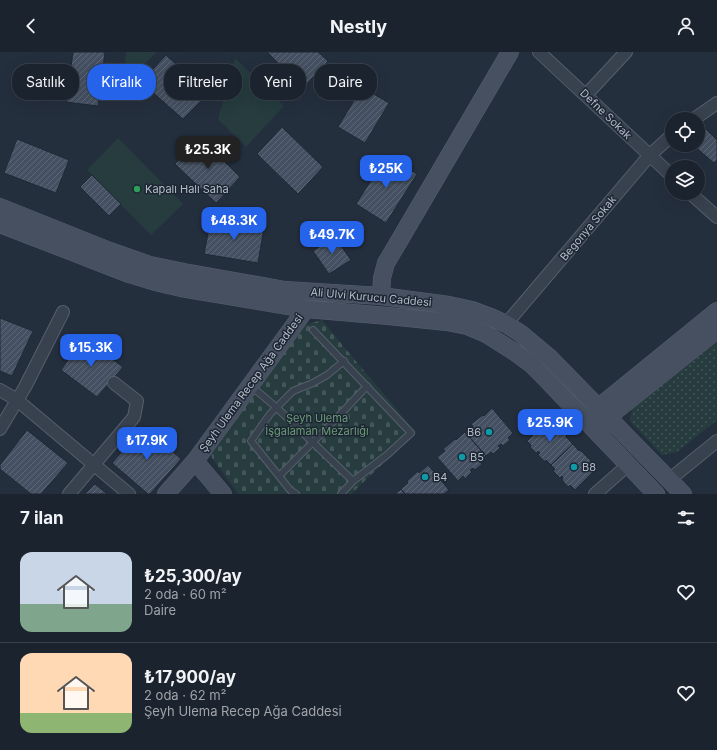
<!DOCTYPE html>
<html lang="tr">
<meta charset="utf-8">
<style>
body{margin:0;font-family:Inter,sans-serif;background:#242b36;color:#f1f3f6;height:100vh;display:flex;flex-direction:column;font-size:15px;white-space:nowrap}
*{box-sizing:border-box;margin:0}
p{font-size:13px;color:#a0a4aa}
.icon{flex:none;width:22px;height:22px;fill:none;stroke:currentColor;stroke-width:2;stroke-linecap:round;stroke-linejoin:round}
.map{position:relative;height:442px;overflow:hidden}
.details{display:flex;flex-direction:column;background:#1b232e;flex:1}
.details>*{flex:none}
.guide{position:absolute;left:12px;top:12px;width:400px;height:36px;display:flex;gap:8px}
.controls{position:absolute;left:665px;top:60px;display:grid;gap:8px}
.controls a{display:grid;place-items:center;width:40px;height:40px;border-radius:50%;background:#1b232e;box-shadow:0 4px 16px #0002,0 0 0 1px #39404a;font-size:20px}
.price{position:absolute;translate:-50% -34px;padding:0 9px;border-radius:8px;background:#2563eb;color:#fff;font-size:13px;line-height:26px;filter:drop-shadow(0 1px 2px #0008)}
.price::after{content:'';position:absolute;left:50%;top:24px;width:12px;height:9px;margin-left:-6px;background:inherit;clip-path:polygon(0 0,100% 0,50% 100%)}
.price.current{background:#222;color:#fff}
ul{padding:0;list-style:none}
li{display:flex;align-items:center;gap:12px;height:100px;padding:0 20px}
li+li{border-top:1px solid #39404a}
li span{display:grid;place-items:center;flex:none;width:112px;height:80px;border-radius:12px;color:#555}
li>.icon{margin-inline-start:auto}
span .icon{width:48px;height:48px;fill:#fffc;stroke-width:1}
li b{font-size:17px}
h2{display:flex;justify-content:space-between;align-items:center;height:48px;padding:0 20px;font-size:17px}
.tag{padding:0 14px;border-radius:16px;background:#1b232e;box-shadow:0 4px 16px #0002,0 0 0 1px #39404a;font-size:14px;line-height:36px}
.tag.current{background:#2563eb;color:#fff}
header{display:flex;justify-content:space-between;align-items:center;height:52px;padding:0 20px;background:#1b232e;font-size:18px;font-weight:700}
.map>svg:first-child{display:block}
</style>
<header><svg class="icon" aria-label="back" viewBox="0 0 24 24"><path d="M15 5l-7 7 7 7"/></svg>Nestly<svg class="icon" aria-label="person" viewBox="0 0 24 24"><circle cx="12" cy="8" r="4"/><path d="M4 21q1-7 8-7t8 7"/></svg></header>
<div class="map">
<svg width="717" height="442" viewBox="0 0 717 442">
<defs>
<pattern id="cemetery-stones" width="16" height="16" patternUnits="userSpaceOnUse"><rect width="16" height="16" fill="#263c3f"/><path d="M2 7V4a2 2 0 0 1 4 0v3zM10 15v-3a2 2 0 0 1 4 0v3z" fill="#435659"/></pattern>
<pattern id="park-dots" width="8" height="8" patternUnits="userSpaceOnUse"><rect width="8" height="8" fill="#263c3f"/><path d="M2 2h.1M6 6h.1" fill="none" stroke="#435659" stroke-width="1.8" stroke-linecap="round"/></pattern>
<pattern id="building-hatch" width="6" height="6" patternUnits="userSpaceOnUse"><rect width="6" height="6" fill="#455162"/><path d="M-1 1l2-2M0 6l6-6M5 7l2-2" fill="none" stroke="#5d6877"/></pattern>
</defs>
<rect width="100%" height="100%" fill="#242f3e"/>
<path fill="#263c3f" d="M126,0H157L137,19L125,10Z
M235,6L284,54L246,95L218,67Z
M118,86L183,152L151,183L87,118Z"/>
<path fill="url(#cemetery-stones)" d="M322,268L354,307L416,380L351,442H238L212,406L211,400L300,274Z"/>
<path fill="url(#park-dots)" d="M717,290V368L677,400L662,403L630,369L632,357Z"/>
<path fill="url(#building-hatch)" stroke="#1f2835" d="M73,0H105L98,54L66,50Z
M267,0H318L328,9L303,36Z
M166,3L208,42L183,67L141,30Z
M362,35L389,51L365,91L338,75Z
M282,75L323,115L298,142L257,102Z
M706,77L717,88V108L714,111L693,93H698V82Z
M200,85L240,125L216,151L175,112Z
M17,87L69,108L56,141L4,121Z
M387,103L417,122L386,171L356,152Z
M92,123L121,152L109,164L80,135Z
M211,166L264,176L258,211L204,202Z
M334,184L351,208L329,222L313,199Z
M0,266L33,279L12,324L0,319Z
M84,286L123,315L97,345L61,318Z
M492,356L513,381L508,386L510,388L503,394L501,392L498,394L500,396L493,402L491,400L486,404L465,380L473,374L471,372L483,363L484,364Z
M549,368L555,374L556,373L567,384L566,385L573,392L551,413L546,408L545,410L538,403L540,401L538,399L536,401L530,395L531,393L527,389Z
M144,374L181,407L150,442H148L112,411Z
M27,378L68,411L41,442H31L0,417V413Z
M465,380L486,404L480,410L482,412L475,418L473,416L470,418L472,420L465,427L463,424L458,429L437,405L445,399L443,397L455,387L456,388Z
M573,392L579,399L580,398L591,409L590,410L596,417L575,438L570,433L568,435L562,428L563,426L562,424L560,426L553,419L555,417L551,413Z
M428,413L449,438L444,442H405L401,437L408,431L407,429L418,419L419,421Z
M95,432L107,442H85Z
M401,437L405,442H395Z"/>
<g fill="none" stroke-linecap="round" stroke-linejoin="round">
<defs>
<path id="lane" d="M251,334L276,355L353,429L387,403L411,381L313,278
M279,424L251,389L270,362L293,339L313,331L327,323L344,309
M296,442L290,438L279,424L335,368L367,334
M341,442L353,429"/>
<path id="street" d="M539,0L672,124
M586,43L626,0
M694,67L717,51
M690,141L717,165
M506,272L649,104L672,83
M0,338L17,348L129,442
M0,377L25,335L63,260
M669,428L717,389
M69,442L134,365L137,349L114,331
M595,442L628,413"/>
<path id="secondary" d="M0,155L110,199L150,213L184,220L285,238L381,244L449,253L472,258L493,266L506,272L520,281L550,306L683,442
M0,172L129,222L155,230L181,236L306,257L388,264L447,270L467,274L486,282L516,301L531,312L544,325L656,442
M381,244L382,226L386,211L395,196L510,0
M599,355L717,259
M608,365L717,278
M195,409L223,442
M166,442L195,409L306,257"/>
</defs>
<use href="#lane" stroke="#565f6c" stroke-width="8"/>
<use href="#street" stroke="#565f6c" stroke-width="14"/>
<use href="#secondary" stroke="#565f6c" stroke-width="18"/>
<use href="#lane" stroke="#38414e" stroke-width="6"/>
<use href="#street" stroke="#38414e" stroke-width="12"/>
<use href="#secondary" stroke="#465061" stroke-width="17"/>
</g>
<circle fill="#2e9e5b" stroke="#1d2633" stroke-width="1.5" cx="137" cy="137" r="4"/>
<g fill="#0f9aa8" stroke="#1d2633" stroke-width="1.5">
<circle cx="489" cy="380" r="4"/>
<circle cx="462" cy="405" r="4"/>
<circle cx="574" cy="415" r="4"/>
<circle cx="425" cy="425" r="4"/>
</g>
<g text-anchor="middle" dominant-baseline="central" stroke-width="3" stroke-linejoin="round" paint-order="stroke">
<g font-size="11" fill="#b4bcc9" stroke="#1d2633">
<text transform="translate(606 62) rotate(44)">Defne Sokak</text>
<text transform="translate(588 176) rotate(-50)">Begonya Sokak</text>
<text transform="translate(371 245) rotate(5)">Ali Ulvi Kurucu Caddesi</text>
<text transform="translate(251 331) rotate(-54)">Şeyh Ulema Recep Ağa Caddesi</text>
</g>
<g font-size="11" fill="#b4bcc9" stroke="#1d2633" text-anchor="start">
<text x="145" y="137">Kapalı Halı Saha</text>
<text x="481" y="380" text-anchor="end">B6</text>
<text x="470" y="405">B5</text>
<text x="582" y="415">B8</text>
<text x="433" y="425">B4</text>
</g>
<g font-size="11" fill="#6b9a76" stroke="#1d2633">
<text x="317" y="366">Şeyh Ulema<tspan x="317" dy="13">İşgalaman Mezarlığı</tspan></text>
</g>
</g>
</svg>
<div class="controls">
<a><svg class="icon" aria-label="locate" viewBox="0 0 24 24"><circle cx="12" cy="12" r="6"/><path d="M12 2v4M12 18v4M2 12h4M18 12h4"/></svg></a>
<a><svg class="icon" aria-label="layers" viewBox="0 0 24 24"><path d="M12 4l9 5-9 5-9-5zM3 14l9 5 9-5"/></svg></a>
</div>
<b class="price current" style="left:208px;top:118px">₺25.3K</b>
<b class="price" style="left:386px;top:137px">₺25K</b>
<b class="price" style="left:234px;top:189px">₺48.3K</b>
<b class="price" style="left:332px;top:203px">₺49.7K</b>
<b class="price" style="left:91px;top:316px">₺15.3K</b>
<b class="price" style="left:550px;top:391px">₺25.9K</b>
<b class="price" style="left:147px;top:409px">₺17.9K</b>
<div class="guide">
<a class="tag">Satılık</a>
<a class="tag current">Kiralık</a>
<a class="tag">Filtreler</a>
<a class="tag">Yeni</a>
<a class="tag">Daire</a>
</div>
</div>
<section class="details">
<h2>7 ilan<svg class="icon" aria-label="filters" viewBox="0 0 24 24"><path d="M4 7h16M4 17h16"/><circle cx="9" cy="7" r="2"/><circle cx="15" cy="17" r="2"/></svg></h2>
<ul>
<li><span style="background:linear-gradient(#c9d6e8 65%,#7fa58c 0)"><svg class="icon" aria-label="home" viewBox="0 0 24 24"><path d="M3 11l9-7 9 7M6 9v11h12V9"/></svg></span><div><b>₺25,300/ay</b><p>2 oda · 60 m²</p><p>Daire</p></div><svg class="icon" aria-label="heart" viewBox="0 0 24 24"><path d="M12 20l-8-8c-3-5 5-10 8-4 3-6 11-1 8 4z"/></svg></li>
<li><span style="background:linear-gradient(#ffd9b3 75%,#8fb573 0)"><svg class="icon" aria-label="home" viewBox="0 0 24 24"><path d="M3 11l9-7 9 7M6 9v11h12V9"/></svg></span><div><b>₺17,900/ay</b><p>2 oda · 62 m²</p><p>Şeyh Ulema Recep Ağa Caddesi</p></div><svg class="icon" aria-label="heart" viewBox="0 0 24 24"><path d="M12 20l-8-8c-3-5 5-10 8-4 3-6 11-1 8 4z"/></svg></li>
</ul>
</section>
